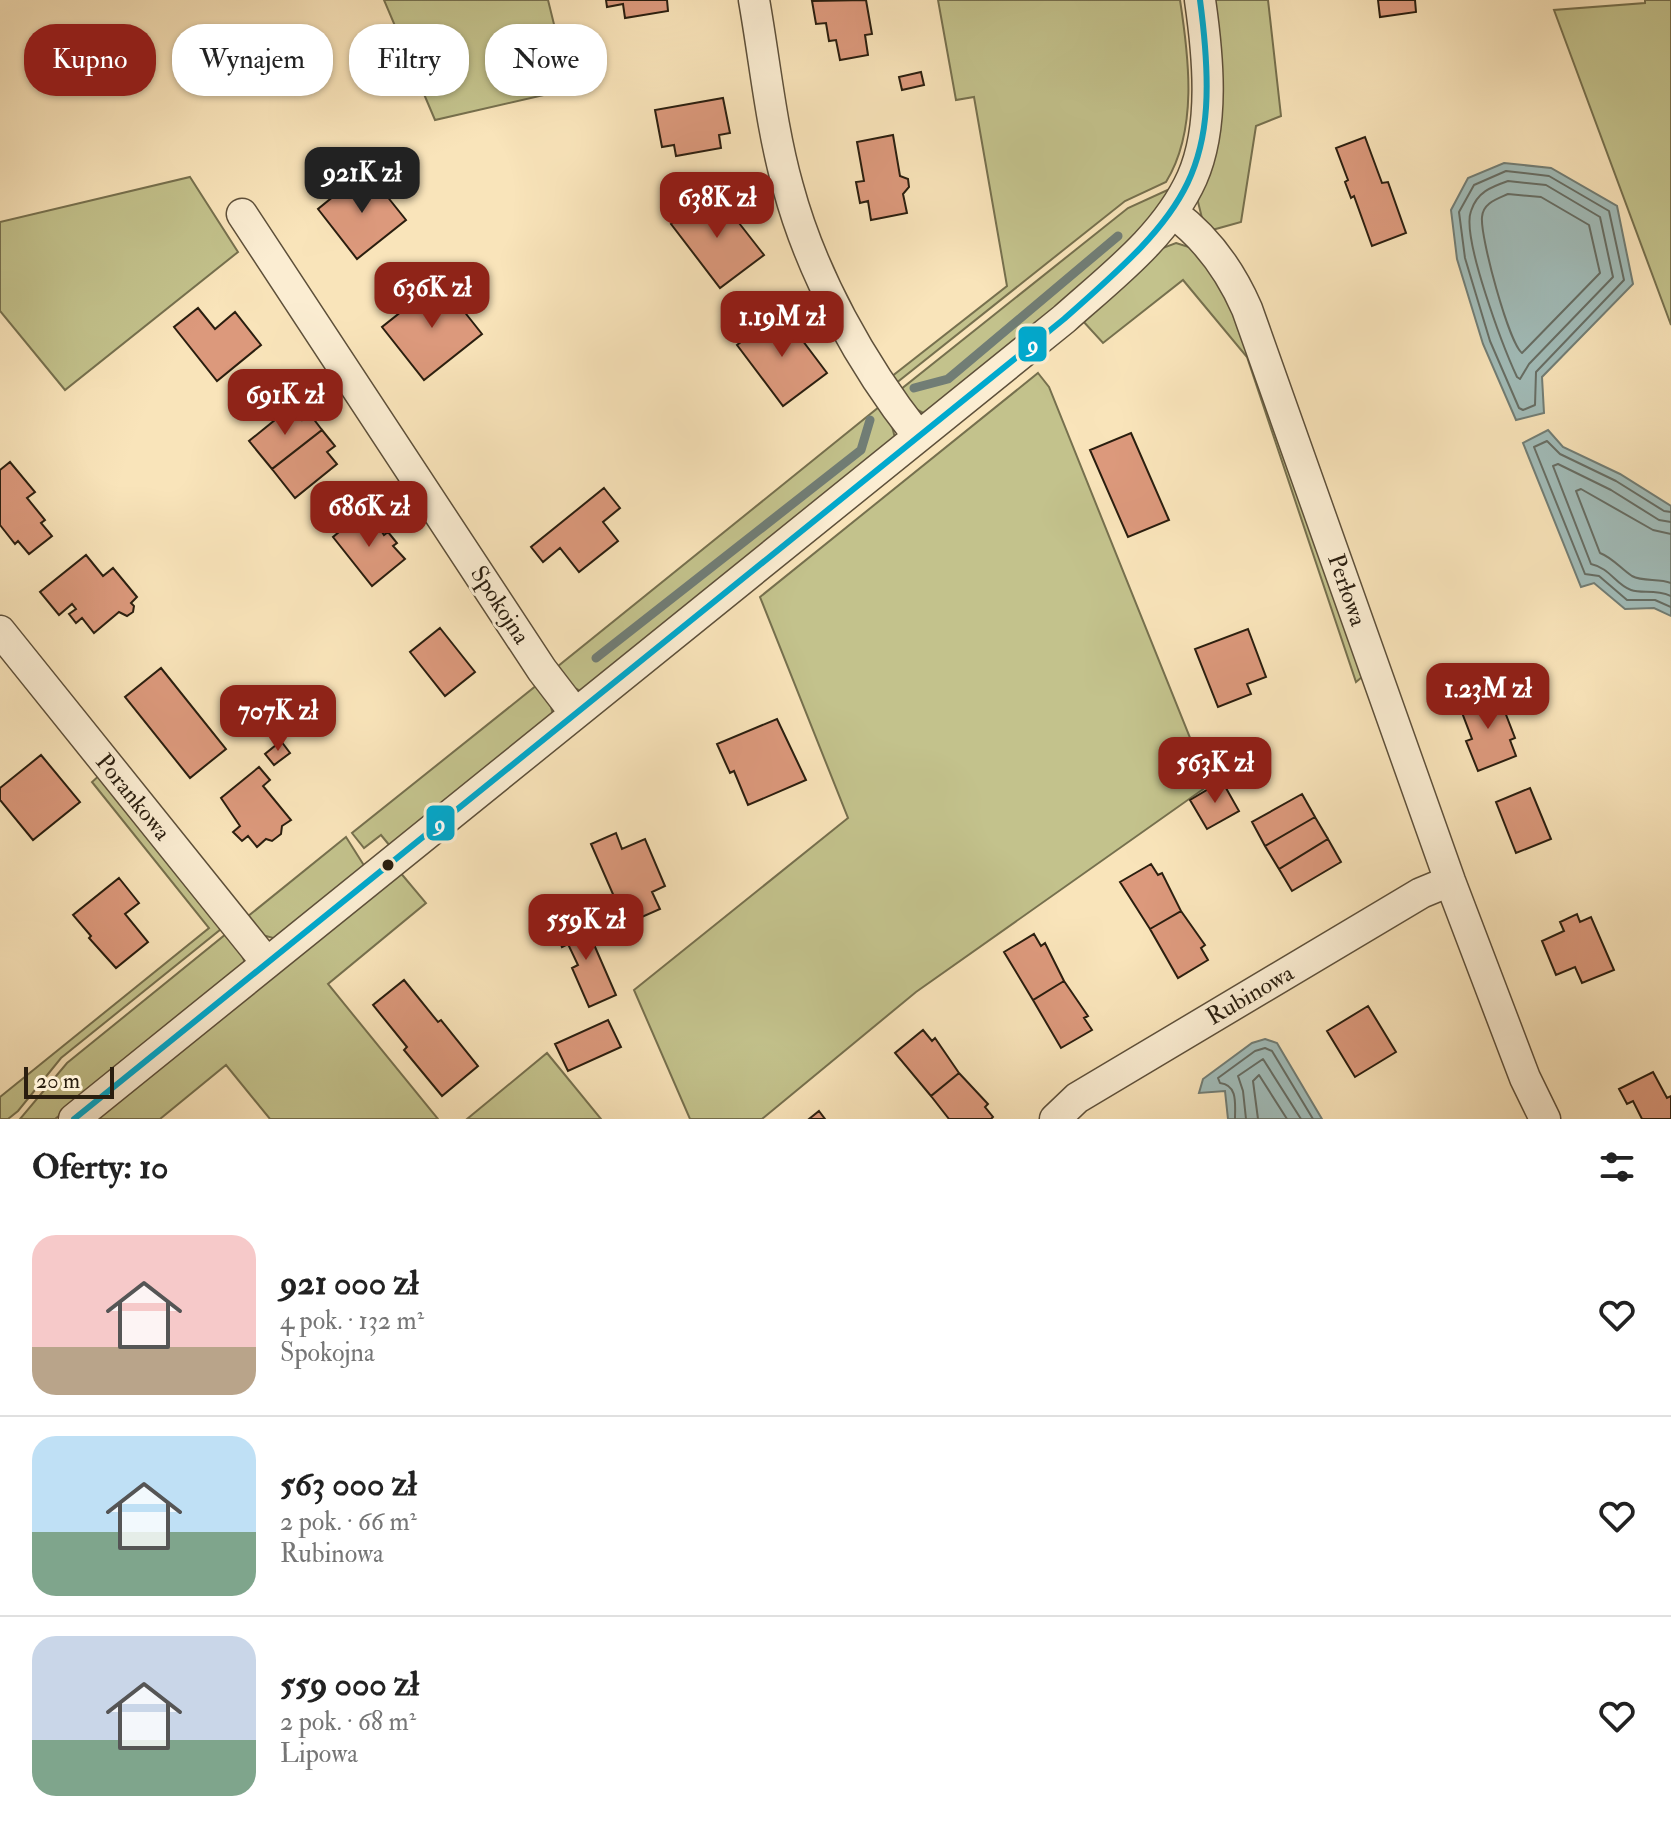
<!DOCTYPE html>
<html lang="pl">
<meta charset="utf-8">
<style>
body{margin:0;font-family:"IM FELL Double Pica",serif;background:#f2f2f2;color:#222;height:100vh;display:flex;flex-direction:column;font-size:30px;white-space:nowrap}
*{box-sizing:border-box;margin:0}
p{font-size:26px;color:#767676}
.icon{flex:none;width:44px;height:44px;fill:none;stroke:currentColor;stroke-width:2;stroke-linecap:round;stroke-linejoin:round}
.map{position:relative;height:1119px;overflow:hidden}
.details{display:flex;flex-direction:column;background:#fff;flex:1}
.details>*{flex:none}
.hud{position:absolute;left:24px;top:24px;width:800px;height:72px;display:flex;gap:16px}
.scale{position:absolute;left:24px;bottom:20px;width:90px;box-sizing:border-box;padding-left:8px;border:4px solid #2a1e0f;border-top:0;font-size:22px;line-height:28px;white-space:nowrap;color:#2a1e0f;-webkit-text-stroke:6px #fbedd2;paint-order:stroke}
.price{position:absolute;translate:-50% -68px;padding:0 18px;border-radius:16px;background:#8f2418;color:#fff;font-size:26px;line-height:52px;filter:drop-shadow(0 2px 4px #0008)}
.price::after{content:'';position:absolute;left:50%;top:48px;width:24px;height:18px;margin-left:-12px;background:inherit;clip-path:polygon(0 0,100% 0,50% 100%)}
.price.selected{background:#222;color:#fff}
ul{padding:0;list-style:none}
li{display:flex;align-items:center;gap:24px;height:200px;padding:0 32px}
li+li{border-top:2px solid #e0e0e0}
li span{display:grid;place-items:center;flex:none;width:224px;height:160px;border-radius:24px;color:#555}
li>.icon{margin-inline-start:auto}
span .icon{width:96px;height:96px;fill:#fffc;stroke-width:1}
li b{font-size:34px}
h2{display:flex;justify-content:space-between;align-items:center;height:96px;padding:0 32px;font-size:34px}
.tag{padding:0 28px;border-radius:32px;background:#fff;box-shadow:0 2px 6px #0004;font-size:28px;line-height:72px}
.tag.selected{background:#8f2418;color:#fff}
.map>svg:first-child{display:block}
</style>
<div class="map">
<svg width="1671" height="1119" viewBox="0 0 1671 1119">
<rect width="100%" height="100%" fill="#f9e4ba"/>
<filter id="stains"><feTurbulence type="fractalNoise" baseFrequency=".0025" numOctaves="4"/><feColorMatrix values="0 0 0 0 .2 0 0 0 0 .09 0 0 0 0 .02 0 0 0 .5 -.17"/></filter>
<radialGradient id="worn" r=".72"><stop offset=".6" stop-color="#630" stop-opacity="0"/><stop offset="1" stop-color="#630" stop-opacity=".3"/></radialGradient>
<path fill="#c3c28c" stroke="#76704e" stroke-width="2" d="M384,0H548L570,89L435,120Z
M938,0H1180C1189,58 1198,130 1166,182L1125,201L895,384L891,377L1007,286L974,97L956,100Z
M1213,0H1268L1281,116L1256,126L1241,222L1212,230L1202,218L1198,202Z
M1645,0H1671V325L1554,10L1645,3Z
M190,177L238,252L65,390L0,311V222Z
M1172,188L1130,243L1057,307L925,414L914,408L900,390L1128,208Z
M1176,243L1192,248L1225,291L1362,677L1356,682L1247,357L1183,280L1103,343L1082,320L1160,249Z
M1038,373L1049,387L1209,785L916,992L762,1119H690L634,990L848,818L760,597Z
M879,407L892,426L895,438L582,692L571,686L557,667Z
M537,685L550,702L553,715L390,846L381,835L364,848L352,833Z
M102,773L221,929L61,1058L18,1111L8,1119H0V1097L209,928L92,782Z
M346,837L365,867L277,939L262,935L247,917Z
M399,871L426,903L328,984L438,1119H270L226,1065L160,1119H99L98,1116Z
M226,934L241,953L246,965L55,1119H20L67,1063Z
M547,1053L601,1119H467Z"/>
<path fill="#a1bcb9" stroke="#717d75" stroke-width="2" d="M1504,163L1551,168L1617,206L1633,284L1542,377L1544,413L1516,420L1483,344L1457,259L1451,210L1468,178Z
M1548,430L1563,447L1620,474L1671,506V616L1654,608L1625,609L1594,583L1581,587L1523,443Z
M1265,1039L1277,1043L1322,1119H1228L1225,1091L1199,1093L1203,1079L1252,1043Z"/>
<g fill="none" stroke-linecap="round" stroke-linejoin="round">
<path stroke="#666d64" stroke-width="2" d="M1506,171L1549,176L1609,211L1624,280L1536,372L1535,405L1523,410L1519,408L1490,341L1465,258L1459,212L1474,185Z
M1508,181L1546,185L1600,217L1613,277L1529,364L1520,379L1517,377C1504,349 1461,237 1471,211C1477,192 1491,187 1508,181Z
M1508,194L1541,197L1589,225L1600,273L1522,353C1509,343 1480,237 1482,217C1483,203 1497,199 1508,194Z
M1671,512L1664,511L1616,481L1560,454L1547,441L1534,447L1585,574L1599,576L1627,600H1655L1671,607
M1671,522L1659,520L1611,490L1558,464L1553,466L1591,564C1610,568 1616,585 1631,590C1642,594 1654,589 1671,596
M1671,534L1653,530L1581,489L1576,491L1600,553C1613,558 1621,569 1632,576C1643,582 1659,578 1671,583
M1235,1119C1235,1104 1238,1085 1220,1083L1218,1078L1255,1051L1265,1048L1272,1051L1313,1119
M1246,1119L1243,1091L1238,1076L1263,1059L1301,1119
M1258,1119L1253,1081L1259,1075L1287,1119"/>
<path stroke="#717d75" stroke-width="9" d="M914,388L948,379L1118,236
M596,658L861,450L870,420"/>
</g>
<path fill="#dc997c" stroke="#2a1e0f" stroke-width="2" d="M606,0H667L668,11L625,18L623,4L607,7Z
M866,0L872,34L865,35L868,55L840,60L836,40L829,41L826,23L816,24L812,1Z
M1378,0H1415L1416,12L1380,17Z
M921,72L924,85L902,90L899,77Z
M723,98L730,133L719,135L721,148L676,156L674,145L662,147L655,110Z
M893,135L900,176L908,179L909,187L903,194L907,213L871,220L868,201L860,203L856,182L864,181L857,142Z
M1365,137L1382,183L1388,182L1406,233L1372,246L1354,196L1351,198L1345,182L1348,180L1336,148Z
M366,170L406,220L357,259L318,209Z
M714,191L764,255L720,288L671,224Z
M440,281L482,334L424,380L382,327Z
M198,308L215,329L235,312L261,345L217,381L174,327Z
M781,312L827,373L783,406L737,345Z
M291,407L302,420L309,413L322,430L272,469L249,441Z
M322,430L335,446L327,452L337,464L295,498L272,469Z
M1131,433L1169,520L1128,537L1090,450Z
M10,462L35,492L27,498L45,520L41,523L52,536L29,554L18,541L15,544L0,525V470Z
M604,488L620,508L603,522L618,541L579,572L560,548L543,562L531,547Z
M361,514L376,533L380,529L384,535L388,532L397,543L393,546L405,559L372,586L333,537Z
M86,555L103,576L113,568L137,597L131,603L134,606L133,612L127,616L119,612L94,633L82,618L76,623L69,614L76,609L72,604L59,615L40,592Z
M440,628L475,672L445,696L410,652Z
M1248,629L1266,677L1247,684L1251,694L1218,707L1195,649Z
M161,668L226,749L190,778L125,697Z
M1498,694L1515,738L1510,740L1516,756L1478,771L1466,741L1472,739L1458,702L1476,696L1478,702Z
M777,719L806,780L748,805L734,771L730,773L717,744Z
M281,741L290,753L274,765L265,754Z
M41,755L80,802L33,840L0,800V788Z
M259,767L270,780L263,786L291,820L282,826L281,834L272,841L266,839L257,847L248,836L242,841L233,832L240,826L221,798Z
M1222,781L1239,811L1207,829L1190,800Z
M1530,788L1551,839L1516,853L1496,802Z
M1302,794L1315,817L1265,846L1252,822Z
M1315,817L1328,839L1279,869L1265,846Z
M616,833L622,849L645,839L665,886L652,892L660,909L626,924L591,844Z
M1328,839L1341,862L1292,891L1279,869Z
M1151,864L1158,875L1162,873L1181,911L1150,929L1120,882Z
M119,878L139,903L125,914L148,942L116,968L89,938L91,936L73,915Z
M1181,911L1205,945L1201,948L1208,960L1178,978L1150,929Z
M1577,914L1580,922L1591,917L1614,970L1582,983L1575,967L1556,975L1542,941L1564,931L1560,922Z
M582,917L616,995L589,1007L572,968L578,965L568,944L562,947L555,929Z
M1034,934L1041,946L1045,943L1064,981L1033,1000L1004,952Z
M404,980L438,1022L441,1020L478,1066L442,1096L404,1050L407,1047L373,1005Z
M1064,981L1088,1016L1084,1018L1092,1030L1061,1048L1033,1000Z
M1368,1006L1396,1052L1355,1077L1327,1031Z
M608,1020L621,1047L568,1071L555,1044Z
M923,1030L932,1041L935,1038L959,1073L931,1096L895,1053Z
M1653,1072L1667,1098L1671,1096V1119H1642L1633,1101L1627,1104L1619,1089Z
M959,1073L988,1104L985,1107L993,1117L991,1119H949L931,1096Z
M819,1111L825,1119H809Z"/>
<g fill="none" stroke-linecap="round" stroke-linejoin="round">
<defs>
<path id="minor" d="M754,0C765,62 771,127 788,187C812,276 862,365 918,436
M1173,213C1207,238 1230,270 1247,309L1450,881L1525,1078L1545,1119
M242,214L542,670L575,713
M0,631L267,963
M74,1119L1064,319C1111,277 1166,236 1192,178C1215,126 1208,55 1200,0
M1055,1119L1077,1098L1421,893L1450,881"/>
</defs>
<use href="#minor" stroke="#5e503a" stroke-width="33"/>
<use href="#minor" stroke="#fbedd2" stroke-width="30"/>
<defs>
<path id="bus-1" d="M74,1119L1064,319C1189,209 1223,173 1200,0"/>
</defs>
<use href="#bus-1" stroke="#fbedd2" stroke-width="12"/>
<use href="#bus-1" stroke="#00a9ce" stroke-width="6"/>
</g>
<circle fill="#2a1e0f" stroke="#fbedd2" stroke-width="3" cx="388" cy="865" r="7"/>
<g text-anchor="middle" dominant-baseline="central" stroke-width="6" stroke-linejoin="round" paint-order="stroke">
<g font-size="24" fill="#2a1e0f" stroke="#fbedd2">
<text transform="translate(1347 590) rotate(71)">Perłowa</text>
<text transform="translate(500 605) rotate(57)">Spokojna</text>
<text transform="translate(133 797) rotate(51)">Porankowa</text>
<text transform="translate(1250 995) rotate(-30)">Rubinowa</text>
</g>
</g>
<g stroke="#fbedd2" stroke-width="3">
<rect x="1017" y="325" width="31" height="38" rx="8" fill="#00a9ce"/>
<rect x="425" y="804" width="31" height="38" rx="8" fill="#00a9ce"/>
</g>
<g font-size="22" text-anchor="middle" font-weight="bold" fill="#fff">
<text x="1033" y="352">9</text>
<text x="440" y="831">9</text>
</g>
<rect width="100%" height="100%" filter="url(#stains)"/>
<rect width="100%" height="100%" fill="url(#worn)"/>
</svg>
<div class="scale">20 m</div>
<b class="price selected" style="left:362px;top:215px">921K zł</b>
<b class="price" style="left:717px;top:240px">638K zł</b>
<b class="price" style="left:432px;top:330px">636K zł</b>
<b class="price" style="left:782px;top:359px">1.19M zł</b>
<b class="price" style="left:285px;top:437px">691K zł</b>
<b class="price" style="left:369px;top:549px">686K zł</b>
<b class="price" style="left:1488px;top:731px">1.23M zł</b>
<b class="price" style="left:278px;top:753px">707K zł</b>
<b class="price" style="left:1215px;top:805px">563K zł</b>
<b class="price" style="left:586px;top:962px">559K zł</b>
<div class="hud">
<a class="tag selected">Kupno</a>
<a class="tag">Wynajem</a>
<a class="tag">Filtry</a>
<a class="tag">Nowe</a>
</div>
</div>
<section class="details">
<h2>Oferty: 10<svg class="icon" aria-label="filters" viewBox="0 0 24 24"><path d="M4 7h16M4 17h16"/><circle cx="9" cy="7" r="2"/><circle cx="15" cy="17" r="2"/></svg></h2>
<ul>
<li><span style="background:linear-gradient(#f6c9c9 70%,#b9a48a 0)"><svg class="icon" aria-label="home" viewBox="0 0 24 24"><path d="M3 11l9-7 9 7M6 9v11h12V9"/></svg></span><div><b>921 000 zł</b><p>4 pok. · 132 m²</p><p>Spokojna</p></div><svg class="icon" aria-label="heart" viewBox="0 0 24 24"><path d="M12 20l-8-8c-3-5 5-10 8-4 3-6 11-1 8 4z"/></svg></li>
<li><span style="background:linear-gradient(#bfe0f5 60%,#7fa58c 0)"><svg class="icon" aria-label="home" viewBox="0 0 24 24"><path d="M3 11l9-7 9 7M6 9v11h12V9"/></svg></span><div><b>563 000 zł</b><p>2 pok. · 66 m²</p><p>Rubinowa</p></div><svg class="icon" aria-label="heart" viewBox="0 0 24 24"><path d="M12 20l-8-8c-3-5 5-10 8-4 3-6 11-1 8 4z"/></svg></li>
<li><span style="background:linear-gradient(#c9d6e8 65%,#7fa58c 0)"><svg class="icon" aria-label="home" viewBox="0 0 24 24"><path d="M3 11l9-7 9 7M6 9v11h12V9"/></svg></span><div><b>559 000 zł</b><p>2 pok. · 68 m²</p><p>Lipowa</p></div><svg class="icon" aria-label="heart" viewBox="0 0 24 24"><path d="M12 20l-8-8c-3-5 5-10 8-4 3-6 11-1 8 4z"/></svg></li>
</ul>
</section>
